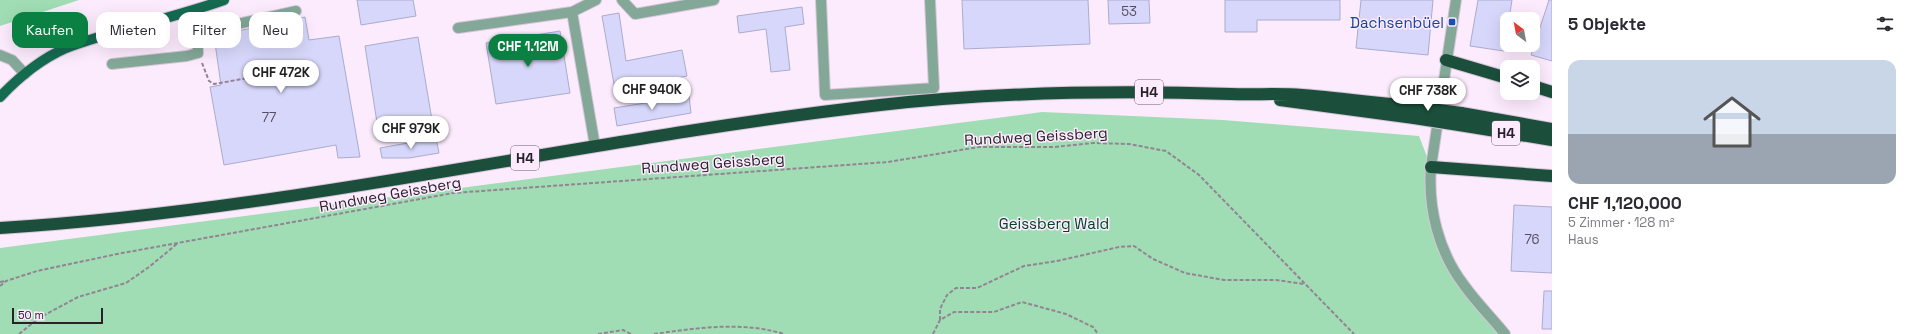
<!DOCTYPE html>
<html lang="de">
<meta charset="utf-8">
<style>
body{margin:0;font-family:"Space Grotesk",sans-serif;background:#f2f2f3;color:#2b2b33;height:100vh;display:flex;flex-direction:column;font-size:15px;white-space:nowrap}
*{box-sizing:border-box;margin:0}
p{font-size:13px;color:#7c7c81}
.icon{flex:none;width:22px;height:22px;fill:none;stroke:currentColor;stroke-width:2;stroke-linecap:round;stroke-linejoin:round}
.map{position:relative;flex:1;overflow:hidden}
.details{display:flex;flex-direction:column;background:#fff;width:360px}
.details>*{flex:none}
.guide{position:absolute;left:12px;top:12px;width:380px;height:36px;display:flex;gap:8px}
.needle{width:26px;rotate:328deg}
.fabs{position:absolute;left:1500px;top:12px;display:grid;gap:8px}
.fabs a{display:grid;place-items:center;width:40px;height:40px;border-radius:8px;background:#fff;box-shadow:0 4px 16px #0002;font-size:20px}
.scale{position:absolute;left:12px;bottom:10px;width:91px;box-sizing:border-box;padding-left:4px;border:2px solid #2a202b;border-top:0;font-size:11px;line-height:14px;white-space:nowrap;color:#2a202b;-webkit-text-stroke:3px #fcebfd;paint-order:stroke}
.price{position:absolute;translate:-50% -34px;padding:0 9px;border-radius:14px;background:#fff;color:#222;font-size:13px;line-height:26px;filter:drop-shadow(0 1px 2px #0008)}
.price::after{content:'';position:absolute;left:50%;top:24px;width:12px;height:9px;margin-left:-6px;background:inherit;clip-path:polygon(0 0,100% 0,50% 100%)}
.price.active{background:#0b8043;color:#fff}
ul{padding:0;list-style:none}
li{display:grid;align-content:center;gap:8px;height:212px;padding:0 16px}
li+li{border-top:1px solid #e1e1e2}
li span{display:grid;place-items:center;height:124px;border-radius:12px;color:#555}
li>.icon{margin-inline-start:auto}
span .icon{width:72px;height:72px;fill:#fffc;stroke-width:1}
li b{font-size:17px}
h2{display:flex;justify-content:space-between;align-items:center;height:48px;padding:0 16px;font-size:17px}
.pill{padding:0 14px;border-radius:12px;background:#fff;box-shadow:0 4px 16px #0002;font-size:14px;line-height:36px}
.pill.active{background:#0b8043;color:#fff}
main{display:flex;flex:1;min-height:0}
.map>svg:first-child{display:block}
</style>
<main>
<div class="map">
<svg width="1552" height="334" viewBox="0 0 1552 334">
<rect width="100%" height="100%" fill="#fcebfd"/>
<path fill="#a0ddb4" d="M0,0H79L0,26Z
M1042,112L1223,120L1419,136L1431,167L1430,189L1445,252L1505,334H0V248Z"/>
<path fill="#d7d7fb" stroke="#ababcd" d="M357,0H413L416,16L361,25Z
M962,0H1088L1090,44L964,49Z
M1108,0H1149L1150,23L1109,24Z
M1225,0H1340V20H1257V32H1225Z
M1361,0H1433L1428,55L1356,48Z
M1478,0H1512L1509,19H1507L1504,51L1470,46Z
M1549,0H1552V61L1531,55Z
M802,7L804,24L785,27L790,70L771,72L766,29L739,33L737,16Z
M619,13L626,61L682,50L687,76L615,90L602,16Z
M305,17L309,40L339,36L360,157L338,158L336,145L224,165L210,87L221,85L214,36Z
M560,31L570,93L496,104L486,43Z
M418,37L432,120L378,129L365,46Z
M689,96L691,113L617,126L614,108Z
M436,138L439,153L409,158H382L380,148Z
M1514,205L1552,207V273L1511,271Z
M1544,291H1552V329H1542Z"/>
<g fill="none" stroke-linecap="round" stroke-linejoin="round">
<defs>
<path id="minor" d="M622,0L635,14L714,0
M821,0L825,95L934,88L930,0
M1456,0L1431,167C1428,208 1438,251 1464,285C1476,302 1492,318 1505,334
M572,12L595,146
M458,28L572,12L596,0
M197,33L296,11
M0,55L12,60L25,74
M112,64L187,56L198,53L197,33L192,11"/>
<path id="major" d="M0,97C18,78 41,59 66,48C87,40 109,34 130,28C162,19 193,11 224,0"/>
<path id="highway" d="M1446,60L1507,78
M1533,86L1552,92
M1280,100L1414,118
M1461,113L1552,129
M1459,125L1552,140
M1431,167L1552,176
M0,228C296,210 586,138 880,105C997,92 1113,90 1231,94C1254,95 1278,93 1302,95C1340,98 1378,103 1416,107"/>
</defs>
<use href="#minor" stroke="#d6c6d7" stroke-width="12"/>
<use href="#major" stroke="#d6c6d7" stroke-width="12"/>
<use href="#highway" stroke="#d6c6d7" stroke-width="14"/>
<path stroke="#928493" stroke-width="2" stroke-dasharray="4 2" stroke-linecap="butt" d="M202,63L209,81L214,84L316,66
M0,282L5,281
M0,286L6,281L37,271L117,254L453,193L888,162L979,147H1054L1093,143L1129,144L1166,151L1199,175L1354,334
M940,320V309L947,295L956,288H977L1024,266L1057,261L1119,247L1134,246L1153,259L1185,273L1224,280H1276L1304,284
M19,334L39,318L78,297L126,283L149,267L178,243
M598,334L623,330L631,334
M654,334C697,328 742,321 784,334
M933,334L940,320L954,312H994L1022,302L1066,314L1093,327L1098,334"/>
<use href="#minor" stroke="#83a898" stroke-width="10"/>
<use href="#major" stroke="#146b50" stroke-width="10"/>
<use href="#highway" stroke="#1b4f3c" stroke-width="12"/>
<defs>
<path id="highway-bridge" d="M1416,107L1461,113
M1414,118L1459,125"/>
</defs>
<use href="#highway-bridge" stroke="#d6c6d7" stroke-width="14" stroke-linecap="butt"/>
<use href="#highway-bridge" stroke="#1b4f3c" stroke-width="12"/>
</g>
<rect fill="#1a4fb4" stroke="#fcebfd" stroke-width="1.5" x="1448" y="18" width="8" height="8" rx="2"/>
<g text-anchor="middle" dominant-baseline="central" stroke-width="3" stroke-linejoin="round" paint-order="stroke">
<g font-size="13" fill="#554e5f">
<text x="1129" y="11">53</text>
<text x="269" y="117">77</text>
<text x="1532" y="239">76</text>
</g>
<g fill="#fcebfd" stroke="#695d6a" stroke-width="1">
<rect x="1135" y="80" width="28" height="24" rx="3"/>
<rect x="1492" y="121" width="28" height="24" rx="3"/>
<rect x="511" y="146" width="28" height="24" rx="3"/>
</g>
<g font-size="14" font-weight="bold" fill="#2a202b">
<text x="1149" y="92">H4</text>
<text x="1506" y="133">H4</text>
<text x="525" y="158">H4</text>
</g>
<g font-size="15" fill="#164399" stroke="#fcebfd" text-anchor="end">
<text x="1444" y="22">Dachsenbüel</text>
</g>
<g font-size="15" fill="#2a202b" stroke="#fcebfd">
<text transform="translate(1036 136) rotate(-3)">Rundweg Geissberg</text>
<text transform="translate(713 163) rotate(-4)">Rundweg Geissberg</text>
<text transform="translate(390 194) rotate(-10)">Rundweg Geissberg</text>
</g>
<g font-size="15" fill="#004122" stroke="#fcebfd">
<text x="1054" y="223">Geissberg Wald</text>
</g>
</g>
</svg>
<div class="fabs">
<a><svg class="needle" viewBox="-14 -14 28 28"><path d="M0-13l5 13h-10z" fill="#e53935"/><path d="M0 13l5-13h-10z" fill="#7c7c81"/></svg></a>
<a><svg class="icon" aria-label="layers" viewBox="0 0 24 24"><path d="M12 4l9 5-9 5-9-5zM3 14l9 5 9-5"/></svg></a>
</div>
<div class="scale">50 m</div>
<b class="price active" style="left:528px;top:68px">CHF 1.12M</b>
<b class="price" style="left:281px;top:94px">CHF 472K</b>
<b class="price" style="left:652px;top:111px">CHF 940K</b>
<b class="price" style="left:1428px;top:112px">CHF 738K</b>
<b class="price" style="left:411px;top:150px">CHF 979K</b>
<div class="guide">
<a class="pill active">Kaufen</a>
<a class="pill">Mieten</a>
<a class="pill">Filter</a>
<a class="pill">Neu</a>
</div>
</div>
<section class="details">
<h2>5 Objekte<svg class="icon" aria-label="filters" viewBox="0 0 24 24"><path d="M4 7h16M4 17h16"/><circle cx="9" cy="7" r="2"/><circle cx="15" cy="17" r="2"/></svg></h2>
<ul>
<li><span style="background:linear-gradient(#c9d6e8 60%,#9aa5b1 0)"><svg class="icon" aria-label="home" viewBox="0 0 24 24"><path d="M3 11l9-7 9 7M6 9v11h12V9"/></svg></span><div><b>CHF 1,120,000</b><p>5 Zimmer · 128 m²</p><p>Haus</p></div></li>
</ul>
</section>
</main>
